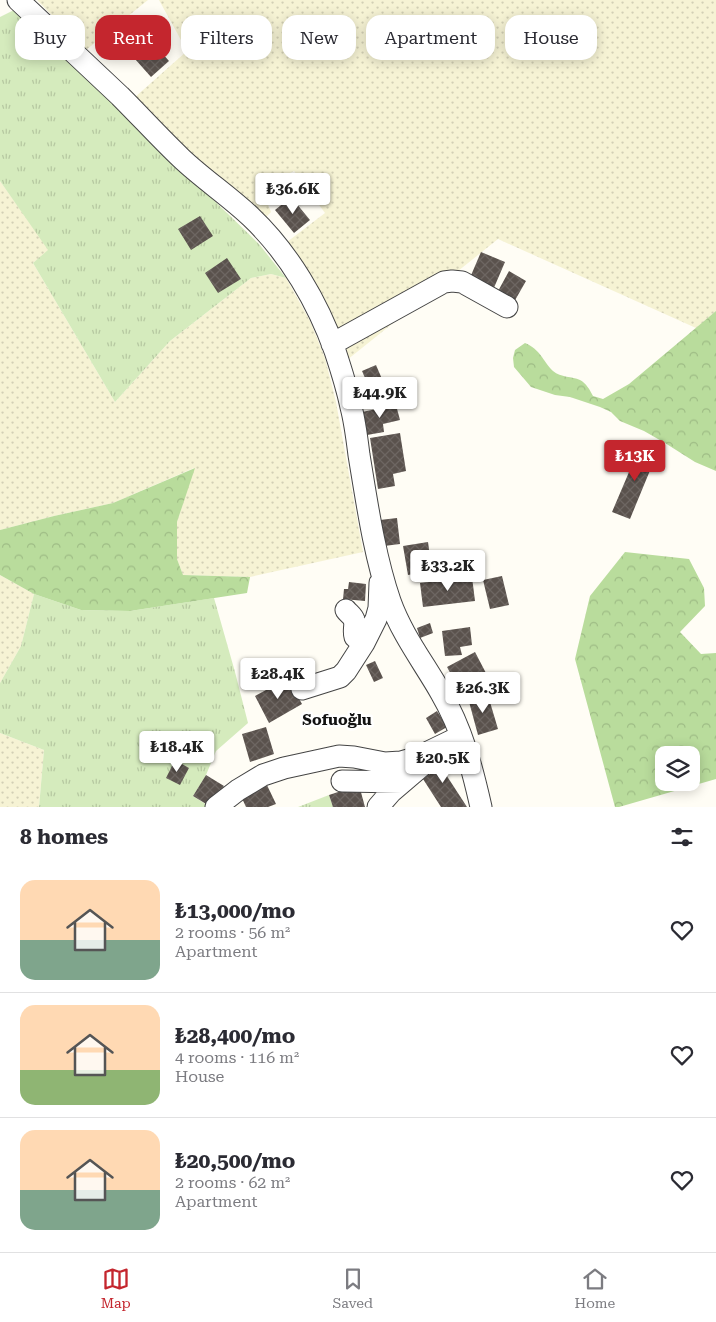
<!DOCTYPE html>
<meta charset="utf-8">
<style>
body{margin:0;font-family:"Roboto Serif",serif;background:#f2f2f3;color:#2b2b33;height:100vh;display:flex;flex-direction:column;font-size:19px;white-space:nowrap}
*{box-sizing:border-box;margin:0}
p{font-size:16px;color:#7c7c81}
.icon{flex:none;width:28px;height:28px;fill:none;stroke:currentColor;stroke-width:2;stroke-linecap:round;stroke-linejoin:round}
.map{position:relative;height:807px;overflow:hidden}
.drawer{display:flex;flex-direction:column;background:#fff;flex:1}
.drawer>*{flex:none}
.hud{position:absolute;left:15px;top:15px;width:686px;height:45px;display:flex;gap:10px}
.fabs{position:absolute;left:655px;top:746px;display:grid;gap:10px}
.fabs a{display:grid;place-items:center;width:45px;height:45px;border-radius:10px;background:#fff;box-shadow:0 2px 12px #0003;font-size:25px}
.price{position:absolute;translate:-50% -42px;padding:0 11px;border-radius:5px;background:#fff;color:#222;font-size:16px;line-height:32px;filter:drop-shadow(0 1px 2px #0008)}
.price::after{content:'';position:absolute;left:50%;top:30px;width:15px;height:11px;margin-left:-8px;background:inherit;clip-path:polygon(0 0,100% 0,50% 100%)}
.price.on{background:#c4262e;color:#fff}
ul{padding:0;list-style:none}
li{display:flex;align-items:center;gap:15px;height:125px;padding:0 20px}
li+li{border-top:1px solid #e1e1e2}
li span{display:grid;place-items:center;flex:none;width:140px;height:100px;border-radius:15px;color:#555}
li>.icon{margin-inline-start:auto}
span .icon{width:60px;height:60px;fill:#fffc;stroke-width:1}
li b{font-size:21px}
h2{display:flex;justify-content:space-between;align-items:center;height:60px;padding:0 20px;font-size:21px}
.tag{padding:0 18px;border-radius:15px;background:#fff;box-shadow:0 2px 12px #0003;font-size:18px;line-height:45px}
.tag.on{background:#c4262e;color:#fff}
.menu{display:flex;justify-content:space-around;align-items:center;height:70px;border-top:1px solid #e1e1e2;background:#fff;font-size:14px;color:#7c7c81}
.menu a{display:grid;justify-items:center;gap:2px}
.menu .on{color:#c4262e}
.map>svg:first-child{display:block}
</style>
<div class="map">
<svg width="716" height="807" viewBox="0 0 716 807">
<defs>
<pattern id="farmland-dots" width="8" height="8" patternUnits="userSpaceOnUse" patternTransform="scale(1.25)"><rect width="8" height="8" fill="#f6f3d4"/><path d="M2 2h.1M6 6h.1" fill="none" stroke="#d2cfb5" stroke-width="1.8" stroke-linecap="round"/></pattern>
<pattern id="grass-tufts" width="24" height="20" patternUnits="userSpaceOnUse" patternTransform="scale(1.25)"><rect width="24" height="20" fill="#d5ebbd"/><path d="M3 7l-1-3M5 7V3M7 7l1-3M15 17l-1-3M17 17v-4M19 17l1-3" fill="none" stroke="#b6c8a1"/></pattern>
<pattern id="forest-crowns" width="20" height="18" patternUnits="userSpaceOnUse" patternTransform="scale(1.25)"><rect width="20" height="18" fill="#b9dc9c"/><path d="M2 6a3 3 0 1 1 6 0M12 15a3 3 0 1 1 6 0" fill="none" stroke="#9ebc85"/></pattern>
<pattern id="building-cross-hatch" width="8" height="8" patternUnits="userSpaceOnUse" patternTransform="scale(1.25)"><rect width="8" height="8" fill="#5a524d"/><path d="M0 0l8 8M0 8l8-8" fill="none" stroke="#6d6662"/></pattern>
</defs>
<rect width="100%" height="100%" fill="#fffdf5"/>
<path fill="url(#farmland-dots)" d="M37,0H148L86,50Z
M159,0H716V311L696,328L498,239L347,360L287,242L325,213L294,171L261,187L271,212L266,217L199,162L134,98L187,51Z
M0,181L49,250L33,263L115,402L170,341L251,278L271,274L286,278L310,321L325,358L336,402L363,552L250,577L183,575L177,559V522L194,468L113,503L54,516L0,530Z
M0,575L34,594L21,646L0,683Z
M0,733L44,750L39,807H0Z"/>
<path fill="url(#grass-tufts)" d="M16,9L259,244L286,278L271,274L251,278L170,341L115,402L33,263L48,250L0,181V17Z
M34,594L81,610L130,611L214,598L235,672L248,723L216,751L206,775L193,796L210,807H39L44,750L0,733V683L21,646Z
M329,795L333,807H298Z"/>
<path fill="url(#forest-crowns)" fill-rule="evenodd" d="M716,311V471L695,462L665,443L644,431L620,421L611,412L600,407L570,397L555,395L531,387L514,367L513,358L515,350L525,343C541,350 542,360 553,371C561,378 572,376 580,380C586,383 590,390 593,396L603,399L629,384Z
M195,468L177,522V559L183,575L250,577L247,593L130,611L81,610L34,594L0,575V530L54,516L113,503Z
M625,552L689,559L704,588L705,606L680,632L701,654L716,653V779L619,807H615L575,659L590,596ZM664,755H691V782H664Z"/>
<path fill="url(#building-cross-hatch)" d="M134,24L149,42L130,57L115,40Z
M154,44L169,61L151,77L135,59Z
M291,197L310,220L294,233L275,210Z
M200,216L213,236L191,250L178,229Z
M481,252L505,262L493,290L469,280Z
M227,258L241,279L218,293L205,273Z
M509,271L526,281L514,302L497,293Z
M376,365L385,386L371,392L362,371Z
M396,405L400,420L383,424L384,432L367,435L362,412Z
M400,433L406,471L393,474L395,486L378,489L370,438Z
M641,444L658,451L630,519L612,512Z
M397,518L400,544L384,546L380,520Z
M428,542L432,571L408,575L403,546Z
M502,576L509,605L490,609L483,580Z
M472,577L475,601L423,607L420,583Z
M349,582L366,584L365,601L343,599L344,589H348Z
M430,623L433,633L420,638L417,628Z
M470,627L472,645L460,647L462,655L445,656L442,631Z
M475,652L487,675L459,689L447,667Z
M375,661L383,678L374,682L366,665Z
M288,678L302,704L269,723L255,696Z
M487,692L498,729L478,735L468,698Z
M437,711L447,727L435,734L426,718Z
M266,727L274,754L250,762L242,734Z
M448,752L454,762L443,770L467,807H441L423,779L434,771L429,764Z
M175,760L189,768L180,785L166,778Z
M206,775L224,786L211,807L193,796Z
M266,783L276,804L268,807H246L240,794Z
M359,785L365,807H333L329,795Z"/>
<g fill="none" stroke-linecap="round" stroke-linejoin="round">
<defs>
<path id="minor" d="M18,0C52,32 86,64 120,96C141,117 160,138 181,158C203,179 229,196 251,217C289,253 318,303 335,351C341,369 347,388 351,407C355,422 357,439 359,455C367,503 374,554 390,601C402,635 424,663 441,693C462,729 472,767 481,807
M332,344L444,282L452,281L462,282L507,307
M346,610C348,613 353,616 354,620C356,625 353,631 355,637L364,643L376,619L379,608L380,583
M302,689L340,677L346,671L364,643
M342,781L402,782
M216,807L238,790L263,775L284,768L339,756L354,757L385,763L401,762L418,757L453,740
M378,807L391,792L432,757"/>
</defs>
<use href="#minor" stroke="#444" stroke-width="23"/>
<use href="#minor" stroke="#fff" stroke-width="21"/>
</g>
<g text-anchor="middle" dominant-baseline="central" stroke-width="5" stroke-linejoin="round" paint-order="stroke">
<g font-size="15" font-weight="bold" fill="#111" stroke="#fff">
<text x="337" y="720">Sofuoğlu</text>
</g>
</g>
</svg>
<div class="fabs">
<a><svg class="icon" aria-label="layers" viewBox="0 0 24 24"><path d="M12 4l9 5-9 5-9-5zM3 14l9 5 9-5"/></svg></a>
</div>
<b class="price" style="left:293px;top:215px">₺36.6K</b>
<b class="price" style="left:380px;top:419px">₺44.9K</b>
<b class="price on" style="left:635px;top:482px">₺13K</b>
<b class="price" style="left:448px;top:592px">₺33.2K</b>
<b class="price" style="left:278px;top:700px">₺28.4K</b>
<b class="price" style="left:483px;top:714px">₺26.3K</b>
<b class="price" style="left:177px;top:773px">₺18.4K</b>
<b class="price" style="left:443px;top:784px">₺20.5K</b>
<div class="hud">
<a class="tag">Buy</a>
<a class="tag on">Rent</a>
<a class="tag">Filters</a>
<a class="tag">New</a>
<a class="tag">Apartment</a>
<a class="tag">House</a>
</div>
</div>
<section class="drawer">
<h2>8 homes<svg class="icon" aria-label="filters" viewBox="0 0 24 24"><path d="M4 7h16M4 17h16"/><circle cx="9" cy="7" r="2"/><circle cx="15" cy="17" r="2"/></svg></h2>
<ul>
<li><span style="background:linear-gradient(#ffd9b3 60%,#7fa58c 0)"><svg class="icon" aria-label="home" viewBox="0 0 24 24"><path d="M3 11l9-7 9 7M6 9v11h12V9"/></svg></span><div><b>₺13,000/mo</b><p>2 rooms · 56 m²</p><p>Apartment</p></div><svg class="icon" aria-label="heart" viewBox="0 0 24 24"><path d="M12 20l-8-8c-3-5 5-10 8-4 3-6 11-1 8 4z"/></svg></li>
<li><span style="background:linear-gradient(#ffd9b3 65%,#8fb573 0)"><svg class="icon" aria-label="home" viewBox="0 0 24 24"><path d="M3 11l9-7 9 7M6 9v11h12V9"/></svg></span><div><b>₺28,400/mo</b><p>4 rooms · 116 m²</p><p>House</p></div><svg class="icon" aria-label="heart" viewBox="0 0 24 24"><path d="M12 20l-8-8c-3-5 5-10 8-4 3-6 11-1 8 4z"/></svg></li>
<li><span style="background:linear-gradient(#ffd9b3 60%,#7fa58c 0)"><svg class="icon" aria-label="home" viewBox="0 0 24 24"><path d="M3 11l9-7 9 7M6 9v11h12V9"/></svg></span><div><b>₺20,500/mo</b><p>2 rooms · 62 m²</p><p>Apartment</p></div><svg class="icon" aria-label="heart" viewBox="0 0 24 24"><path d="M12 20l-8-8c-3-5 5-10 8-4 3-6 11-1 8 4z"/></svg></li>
</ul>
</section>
<nav class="menu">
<a class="on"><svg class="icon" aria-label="map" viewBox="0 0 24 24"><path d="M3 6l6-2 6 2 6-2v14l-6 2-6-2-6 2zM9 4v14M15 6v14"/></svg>Map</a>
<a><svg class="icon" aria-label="saved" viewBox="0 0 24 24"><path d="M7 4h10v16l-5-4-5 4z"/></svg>Saved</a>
<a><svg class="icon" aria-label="home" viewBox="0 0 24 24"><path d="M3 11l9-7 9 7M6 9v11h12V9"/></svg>Home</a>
</nav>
